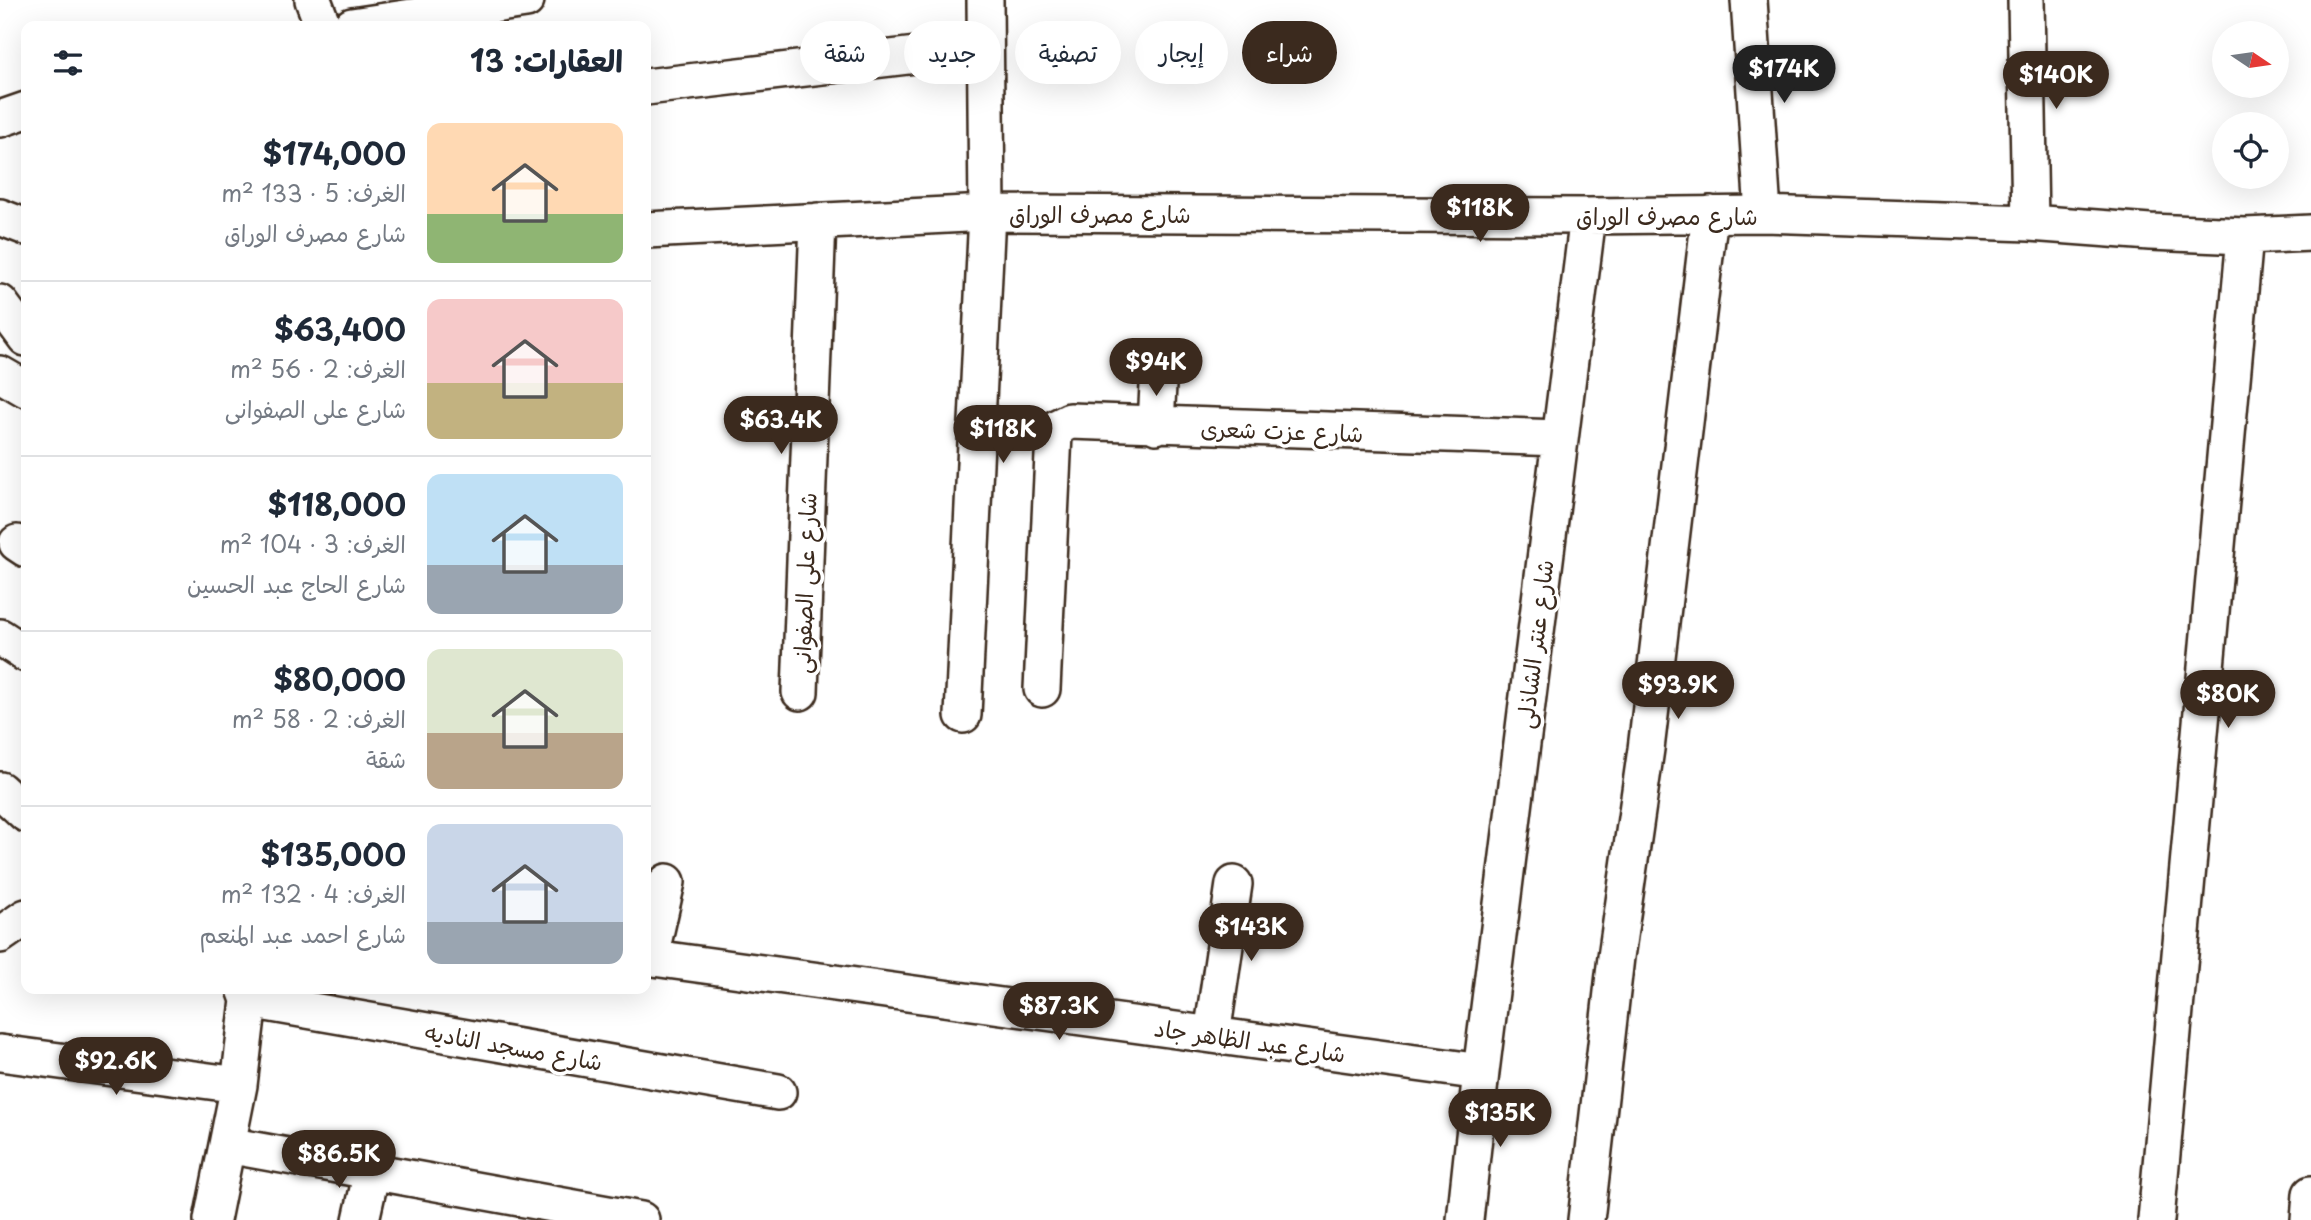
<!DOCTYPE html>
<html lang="ar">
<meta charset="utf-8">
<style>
body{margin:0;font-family:"Playpen Sans","Playpen Sans Arabic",sans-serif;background:#f6f6f7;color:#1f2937;direction:rtl;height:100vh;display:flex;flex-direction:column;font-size:26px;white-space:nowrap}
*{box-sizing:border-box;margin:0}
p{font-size:23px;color:#747a83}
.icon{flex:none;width:38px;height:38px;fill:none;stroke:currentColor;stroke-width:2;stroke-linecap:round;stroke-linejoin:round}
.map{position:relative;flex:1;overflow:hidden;direction:ltr}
.panel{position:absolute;left:21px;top:21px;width:630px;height:973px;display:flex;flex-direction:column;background:#fff;border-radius:14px;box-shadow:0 7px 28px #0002;direction:rtl}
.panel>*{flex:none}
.hud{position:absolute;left:672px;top:21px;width:665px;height:63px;direction:rtl;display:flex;gap:14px}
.needle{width:46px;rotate:103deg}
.tools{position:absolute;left:2212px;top:21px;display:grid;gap:14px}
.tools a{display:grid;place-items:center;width:77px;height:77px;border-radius:50%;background:#fff;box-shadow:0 7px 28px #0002;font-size:35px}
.price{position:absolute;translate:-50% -60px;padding:0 16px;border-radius:24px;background:#3b2a1e;color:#fff;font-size:23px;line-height:46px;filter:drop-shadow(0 2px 4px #0008)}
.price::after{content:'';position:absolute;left:50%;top:42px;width:21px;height:16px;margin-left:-10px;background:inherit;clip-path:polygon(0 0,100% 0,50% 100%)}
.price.on{background:#222;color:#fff}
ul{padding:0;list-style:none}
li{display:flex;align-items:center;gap:21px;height:175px;padding:0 28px}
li+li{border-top:2px solid #e0e1e3}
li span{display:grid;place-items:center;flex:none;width:196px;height:140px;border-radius:14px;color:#555}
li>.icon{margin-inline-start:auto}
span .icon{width:84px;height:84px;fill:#fffc;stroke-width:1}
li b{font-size:30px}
h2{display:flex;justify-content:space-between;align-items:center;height:84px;padding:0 28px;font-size:30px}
.tag{padding:0 24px;border-radius:32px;background:#fff;box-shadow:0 7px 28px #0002;font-size:24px;line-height:63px}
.tag.on{background:#3b2a1e;color:#fff}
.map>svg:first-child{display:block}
</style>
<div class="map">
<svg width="2311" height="1220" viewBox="0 0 2311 1220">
<rect width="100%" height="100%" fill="#fff"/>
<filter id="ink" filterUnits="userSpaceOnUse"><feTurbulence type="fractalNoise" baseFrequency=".0143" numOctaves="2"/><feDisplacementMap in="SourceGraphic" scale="14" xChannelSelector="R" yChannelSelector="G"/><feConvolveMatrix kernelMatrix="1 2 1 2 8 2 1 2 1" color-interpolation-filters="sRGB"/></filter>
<g filter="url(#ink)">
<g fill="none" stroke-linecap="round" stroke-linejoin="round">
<defs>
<path id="street" d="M313,0L323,26
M1749,0L1763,214
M2026,0L2030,223
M352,26L526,0
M646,87L984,47
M0,119L26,110
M0,217L26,227
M646,230L987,213L1588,216L1763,214L2030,223L2150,232L2245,236L2311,233
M0,303L26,338
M0,374L26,389
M1156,426L1159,364
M17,543L26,549
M0,637L26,654
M1042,689L1054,434L1058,427L1070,421L1560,438
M800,692L818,221
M963,715L987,213L985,0
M0,790L26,814
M0,935L26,917
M646,957L1481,1072
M650,957L667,882
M249,1000L778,1092
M1212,1035L1234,884
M0,1053L239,1085
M227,1145L641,1220
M212,1220L239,1085L249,1000L245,989
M361,1220L372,1171
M1465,1220L1481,1072L1588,216
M1586,1220L1616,957L1646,749L1710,214
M2156,1220L2245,236
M2309,1220L2311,1194"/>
</defs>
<use href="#street" stroke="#3b2a1e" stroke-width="40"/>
<use href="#street" stroke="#fff" stroke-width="35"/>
</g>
</g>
<g text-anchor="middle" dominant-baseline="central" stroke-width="7" stroke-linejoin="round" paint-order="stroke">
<g font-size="23" fill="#3b2a1e" stroke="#fff">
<text x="1100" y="213">شارع مصرف الوراق</text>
<text x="1667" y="215">شارع مصرف الوراق</text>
<text transform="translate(1282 430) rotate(2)">شارع عزت شعرى</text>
<text transform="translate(804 583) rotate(-88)">شارع على الصفوانى</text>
<text transform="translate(1534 644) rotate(-83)">شارع عنتر الشاذلى</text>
<text transform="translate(1250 1040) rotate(8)">شارع عبد الظاهر جاد</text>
<text transform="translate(514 1046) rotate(10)">شارع مسجد الناديه</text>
</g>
</g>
</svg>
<div class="tools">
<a><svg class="needle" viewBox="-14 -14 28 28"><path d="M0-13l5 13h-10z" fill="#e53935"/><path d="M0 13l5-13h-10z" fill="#747a83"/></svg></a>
<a><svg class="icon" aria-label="locate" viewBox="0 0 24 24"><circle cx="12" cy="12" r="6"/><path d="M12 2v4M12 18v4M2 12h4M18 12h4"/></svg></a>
</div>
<b class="price on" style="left:1784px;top:105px">$174K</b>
<b class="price" style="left:2056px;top:111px">$140K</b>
<b class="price" style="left:1480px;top:244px">$118K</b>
<b class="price" style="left:1156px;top:398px">$94K</b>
<b class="price" style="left:781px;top:456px">$63.4K</b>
<b class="price" style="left:1003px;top:465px">$118K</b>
<b class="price" style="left:1678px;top:721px">$93.9K</b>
<b class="price" style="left:2228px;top:730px">$80K</b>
<b class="price" style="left:1251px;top:963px">$143K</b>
<b class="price" style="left:1059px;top:1042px">$87.3K</b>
<b class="price" style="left:116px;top:1097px">$92.6K</b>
<b class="price" style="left:1500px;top:1149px">$135K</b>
<b class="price" style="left:339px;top:1190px">$86.5K</b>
<div class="hud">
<a class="tag on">شراء</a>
<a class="tag">إيجار</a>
<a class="tag">تصفية</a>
<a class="tag">جديد</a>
<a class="tag">شقة</a>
</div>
<section class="panel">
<h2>العقارات: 13<svg class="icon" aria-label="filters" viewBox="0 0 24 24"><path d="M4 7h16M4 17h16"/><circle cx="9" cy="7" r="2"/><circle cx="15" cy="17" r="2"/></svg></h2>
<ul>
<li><span style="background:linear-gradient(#ffd9b3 65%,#8fb573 0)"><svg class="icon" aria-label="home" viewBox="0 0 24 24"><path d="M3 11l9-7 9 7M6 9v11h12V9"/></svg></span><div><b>$174,000</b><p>الغرف: 5 · 133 m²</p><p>شارع مصرف الوراق</p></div></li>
<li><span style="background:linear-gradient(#f6c9c9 60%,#c2b280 0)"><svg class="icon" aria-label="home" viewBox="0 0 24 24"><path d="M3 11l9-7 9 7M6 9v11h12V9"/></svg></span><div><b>$63,400</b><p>الغرف: 2 · 56 m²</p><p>شارع على الصفوانى</p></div></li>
<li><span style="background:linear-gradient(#bfe0f5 65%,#9aa5b1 0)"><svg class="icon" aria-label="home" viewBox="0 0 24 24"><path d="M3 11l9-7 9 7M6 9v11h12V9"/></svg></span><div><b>$118,000</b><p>الغرف: 3 · 104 m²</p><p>شارع الحاج عبد الحسين</p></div></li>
<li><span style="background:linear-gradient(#dfe7d0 60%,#b9a48a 0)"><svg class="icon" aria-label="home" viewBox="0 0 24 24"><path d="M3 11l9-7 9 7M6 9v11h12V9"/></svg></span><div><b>$80,000</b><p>الغرف: 2 · 58 m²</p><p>شقة</p></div></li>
<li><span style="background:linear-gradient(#c9d6e8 70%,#9aa5b1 0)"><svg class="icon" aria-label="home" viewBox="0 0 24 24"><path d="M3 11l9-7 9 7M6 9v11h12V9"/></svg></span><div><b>$135,000</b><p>الغرف: 4 · 132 m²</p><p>شارع احمد عبد المنعم</p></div></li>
</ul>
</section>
</div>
